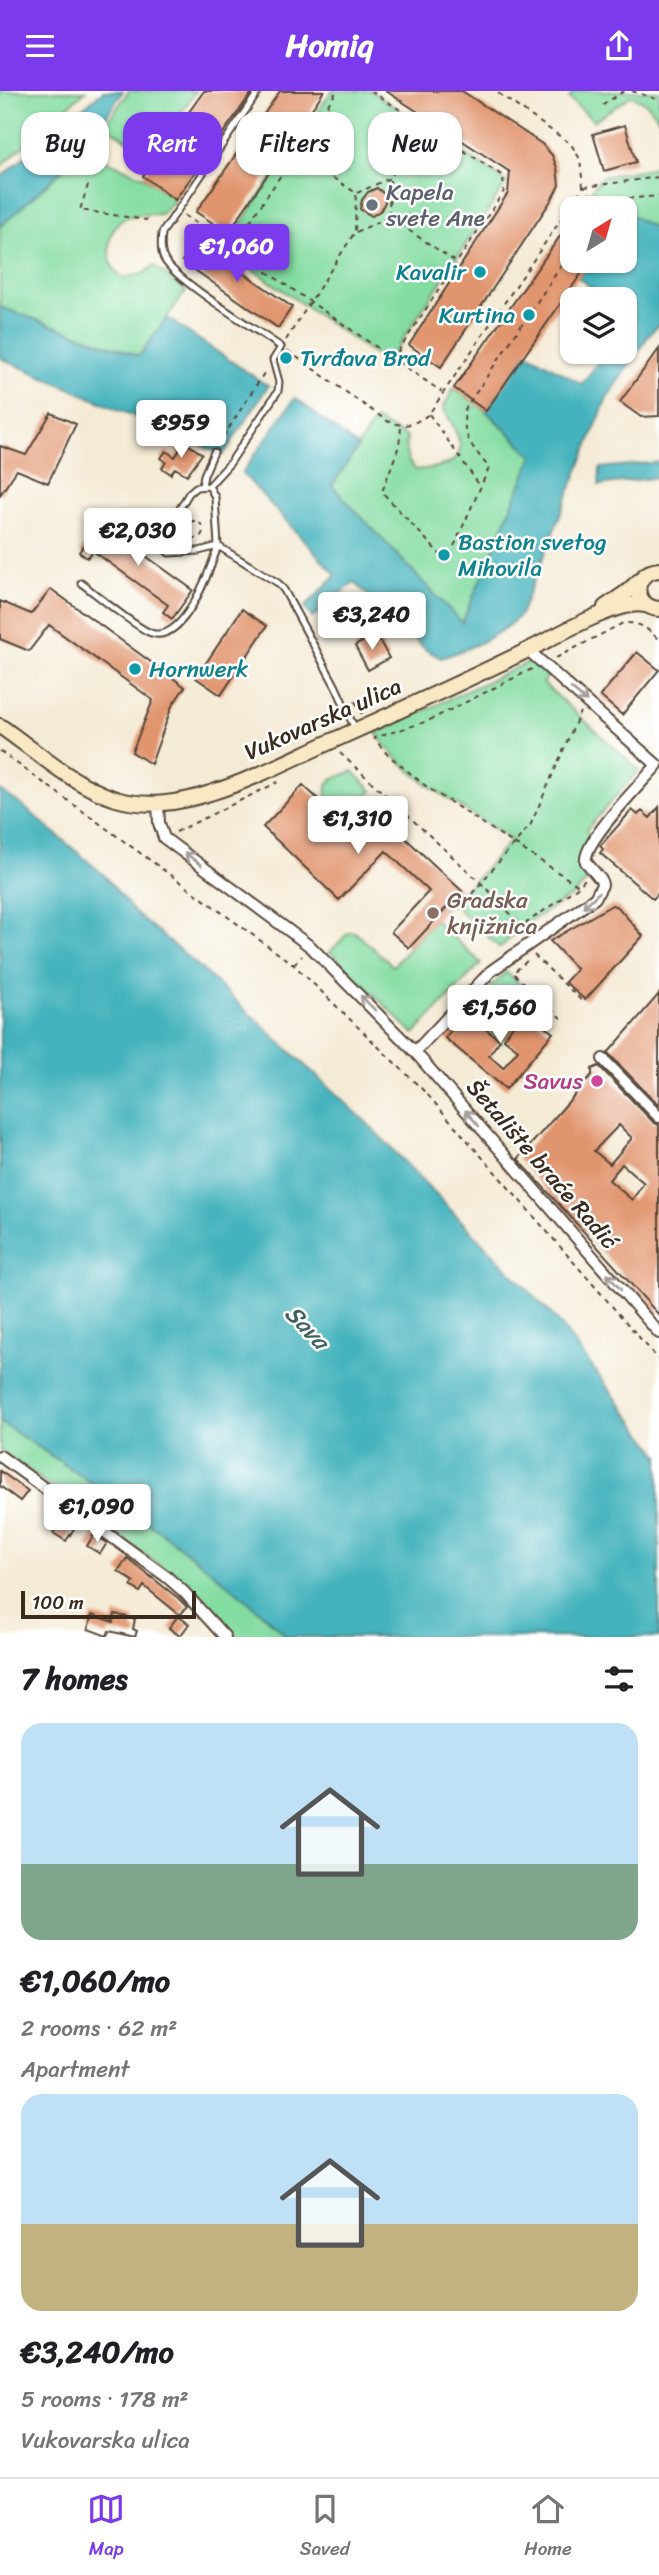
<!DOCTYPE html>
<meta charset="utf-8">
<style>
body{margin:0;font-family:Sriracha,sans-serif;background:#f6f6f6;color:#202124;height:100vh;display:flex;flex-direction:column;font-size:26px;white-space:nowrap}
*{box-sizing:border-box;margin:0}
p{font-size:23px;color:#757577}
.icon{flex:none;width:38px;height:38px;fill:none;stroke:currentColor;stroke-width:2;stroke-linecap:round;stroke-linejoin:round}
.map{position:relative;height:1546px;overflow:hidden}
.side{display:flex;flex-direction:column;background:#fff;flex:1}
.side>*{flex:none}
.banner{position:absolute;left:21px;top:21px;width:618px;height:63px;display:flex;gap:14px}
.needle{width:46px;rotate:37deg}
.fabs{position:absolute;left:560px;top:105px;display:grid;gap:14px}
.fabs a{display:grid;place-items:center;width:77px;height:77px;border-radius:14px;background:#fff;box-shadow:0 2px 5px #0004;font-size:35px}
.scale{position:absolute;left:21px;bottom:18px;width:175px;box-sizing:border-box;padding-left:7px;border:4px solid #3b2a1e;border-top:0;font-size:19px;line-height:24px;white-space:nowrap;color:#3b2a1e;-webkit-text-stroke:5px #fff;paint-order:stroke}
.price{position:absolute;translate:-50% -60px;padding:0 16px;border-radius:7px;background:#fff;color:#222;font-size:23px;line-height:46px;filter:drop-shadow(0 2px 4px #0008)}
.price::after{content:'';position:absolute;left:50%;top:42px;width:21px;height:16px;margin-left:-10px;background:inherit;clip-path:polygon(0 0,100% 0,50% 100%)}
.price.current{background:#7c3aed;color:#fff}
ul{padding:0;list-style:none}
li{display:grid;align-content:center;gap:14px;height:371px;padding:0 21px}
li span{display:grid;place-items:center;height:217px;border-radius:21px;color:#555}
li>.icon{margin-inline-start:auto}
span .icon{width:126px;height:126px;fill:#fffc;stroke-width:1}
li b{font-size:30px}
h2{display:flex;justify-content:space-between;align-items:center;height:84px;padding:0 21px;font-size:30px}
.pill{padding:0 24px;border-radius:21px;background:#fff;box-shadow:0 2px 5px #0004;font-size:24px;line-height:63px}
.pill.current{background:#7c3aed;color:#fff}
header{display:flex;justify-content:space-between;align-items:center;height:91px;padding:0 21px;background:#7c3aed;color:#fff;font-size:32px;font-weight:700}
.tab-bar{display:flex;justify-content:space-around;align-items:center;height:98px;border-top:2px solid #e0e0e0;background:#fff;font-size:19px;color:#757577}
.tab-bar a{display:grid;justify-items:center;gap:4px}
.tab-bar .current{color:#7c3aed}
.map>svg:first-child{display:block}
</style>
<header><svg class="icon" aria-label="menu" viewBox="0 0 24 24"><path d="M4 6h16M4 12h16M4 18h16"/></svg>Homiq<svg class="icon" aria-label="share" viewBox="0 0 24 24"><path d="M12 15V3M7 8l5-5 5 5M5 13v7h14v-7"/></svg></header>
<div class="map">
<svg width="659" height="1546" viewBox="0 0 659 1546">
<rect width="100%" height="100%" fill="#fff"/>
<filter id="ink" filterUnits="userSpaceOnUse"><feTurbulence type="fractalNoise" baseFrequency=".0143" numOctaves="2"/><feDisplacementMap in="SourceGraphic" scale="14" xChannelSelector="R" yChannelSelector="G"/><feConvolveMatrix kernelMatrix="1 2 1 2 8 2 1 2 1" color-interpolation-filters="sRGB"/></filter>
<filter id="wash" filterUnits="userSpaceOnUse"><feTurbulence type="fractalNoise" baseFrequency=".00686" numOctaves="4" result="noise"/><feDisplacementMap in="SourceGraphic" scale="28" xChannelSelector="R" yChannelSelector="G"/><feGaussianBlur stdDeviation="1.57" result="paint"/><feColorMatrix in="noise" values="0 0 0 0 0 0 0 0 0 0 0 0 0 0 0 0 0 1.4 0 .05"/><feComposite in="paint" operator="in"/></filter>
<g filter="url(#wash)">
<rect width="100%" height="100%" fill="#f4ebd5"/>
<path fill="#83dca0" stroke="#5f835f" stroke-width="2" d="M0,0H85L0,76Z
M129,0H196L151,65L105,34Z
M332,0H371L507,91L387,272L223,158Z
M574,0H659V29C652,17 645,9 631,5L594,30L569,7Z
M83,60L143,85L175,109L161,123C151,124 137,122 128,126C109,132 106,158 112,174C114,179 119,183 123,187L142,183L154,175L186,200L139,265L0,216V136Z
M659,70V140L625,121V117H618L589,103L601,86L656,76Z
M454,297L486,320L533,365L462,533L332,395L375,329L407,346C405,361 405,369 416,379C470,375 468,358 443,317Z
M531,570L548,585L543,592L639,679L586,739L590,745L582,760L580,774L591,785L575,803L522,835L500,857L451,811L476,788L511,749C466,717 407,689 376,642Z
M353,680L372,700L341,729L327,716V693L331,689Z
M435,829L481,872L414,943L330,861L349,841H355L393,875Z
M506,881L542,912L532,926L523,921L504,948L500,949L464,922Z
M0,1331C101,1397 200,1464 288,1546H235L186,1493L0,1359Z"/>
<path fill="#44b3bd" stroke="#406e6e" stroke-width="2" d="M103,0H123L83,60L0,136V87Z
M625,121L659,140V233L649,244L607,307L520,524C500,545 469,558 441,567L426,559L354,491L312,527L305,516L336,484L242,382L295,307L358,356L332,395L462,532L533,365L486,320L526,261L582,293L605,261H625V232L630,225L625,221V208H608L578,187L590,170H625Z
M0,216L139,265L167,227L268,295L223,364L0,267Z
M659,371V386L599,394L600,377Z
M0,699L23,715L104,784L134,821L196,873L364,1029L556,1228L659,1364V1546H288C200,1464 101,1397 0,1331Z"/>
<g id="blocks">
<path fill="#e1956e" fill-rule="evenodd" d="M204,0H253L175,109L143,85Z
M280,0H324L228,142L196,121Z
M386,0H462L542,53L552,64L557,77L559,94L552,108L441,276L409,254L508,102L510,81Z
M625,34L636,71L604,80L593,43Z
M377,97L384,103L385,111L381,119L372,125L360,118L362,109L368,101Z
M589,103L618,117H580Z
M572,128V170H590L486,320L454,297Z
M197,149L292,216L278,237L182,170Z
M659,258V325L641,326L620,311Z
M51,322L76,333L48,392L17,379L0,404V355L26,364Z
M188,353L202,363L187,384L175,377L171,383L162,377L166,371L161,367L166,360L175,366L181,357L183,359Z
M100,432L193,499L172,528L163,521L168,514L93,460L87,467L79,461Z
M51,498L185,596L172,615L151,673L132,661L153,609L49,534L29,560L0,548V510L31,523Z
M242,518L267,535L221,604L196,587Z
M376,543L389,567L368,579L355,555Z
M637,561L659,579L622,624L600,605Z
M303,694L351,739L372,716L462,800L409,857L391,841L429,800L386,760L339,809L263,736Z
M659,716V802L653,808L600,762L603,758L600,755L632,719L638,724L642,720L650,727Z
M612,814L618,816L643,845L585,909L565,891L577,878L550,850Z
M659,903V1015L608,962Z
M523,920L553,942L506,998L445,947L464,922L500,949L489,964L503,977L518,959L504,948Z
M599,975L653,1031L659,1034V1224L518,1068L592,984V978ZM619,1034L632,1047L610,1073L594,1060ZM622,1073L644,1092L632,1109L609,1089Z
M0,1380L28,1400L20,1410L0,1395Z
M65,1425L77,1433L66,1450L53,1442Z
M94,1443L107,1452L100,1463L87,1455Z
M127,1467L178,1507L187,1516L180,1524L144,1495L140,1501L131,1495L134,1491L118,1480Z
M115,1523L135,1528L133,1538L137,1540L135,1546L109,1540L107,1545L88,1538L92,1524L113,1531Z
M178,1525L189,1533L180,1545L169,1537Z"/>
</g>
</g>
<g filter="url(#ink)">
<use href="#blocks" fill-opacity="0" stroke="#574739" stroke-width="2"/>
<g fill="none" stroke-linecap="round" stroke-linejoin="round">
<defs>
<path id="lane" d="M202,395L204,384L214,361
M209,395L215,406L218,455L199,460L169,462L161,454L162,448L189,402L196,396L209,395L230,372L278,300L279,291L273,269L281,256C256,238 177,191 164,168C160,160 161,150 162,142L259,0
M81,492C96,503 136,537 151,542C184,553 210,479 218,455L278,492L284,499L336,596L355,638"/>
<path id="street" d="M158,713L159,732L164,747L311,856L415,961L659,1242
M415,961L491,880L595,807L602,794L601,789L586,771C582,751 642,692 657,674L528,559
M603,968L659,1026
M0,1365L167,1486L184,1501L225,1546"/>
<path id="secondary" d="M659,479C631,481 632,516 659,518
M605,516L627,501L639,490
M0,635C36,660 74,695 116,708C146,717 181,712 210,702C252,689 292,668 332,650C401,619 470,588 538,554C561,542 621,508 645,514"/>
</defs>
<use href="#lane" stroke="#574739" stroke-width="9"/>
<use href="#street" stroke="#574739" stroke-width="14"/>
<use href="#secondary" stroke="#574739" stroke-width="18"/>
<path stroke="#574739" stroke-width="2" stroke-dasharray="5 5" stroke-linecap="butt" d="M371,0L503,85L504,100L393,268
M632,0L659,9
M603,14L624,0
M247,31L255,36
M88,94L80,119L147,129
M584,96L659,86
M357,102L390,87L428,27
M601,117L611,109L659,105
M184,124L442,301
M389,124L390,88
M356,141L389,126L456,171
M233,156L337,0
M286,249L355,141L356,102L286,56
M288,260L387,330C405,337 413,334 429,323L583,96L580,68L571,53L495,0
M429,323L480,395
M401,337L399,355L382,401L447,471L489,377C473,356 461,346 465,318L572,159
M218,354L266,279
M185 439a9 9 0 1 1 18 0a9 9 0 1 1-18 0Z
M556,567L623,532C640,531 647,537 659,549
M532,578L428,630L374,647L387,663L427,696L579,795
M355,610L362,623
M0,660L294,874L427,1003L659,1269
M340,662L481,792L522,835
M176,741L278,691
M459,818L531,733L580,621
M526,840L522,835L579,795L585,788
M534,864L583,911
M527,870L513,882L564,930
M294,873L302,865"/>
<use href="#lane" stroke="#fff" stroke-width="5"/>
<use href="#street" stroke="#fff" stroke-width="10"/>
<use href="#secondary" stroke="#f8e8c3" stroke-width="14"/>
</g>
<defs><path id="oneway-shaft" d="M-6 0H5M1.5-3L5.5 0L1.5 3" fill="none" stroke-width="1.6" stroke-linecap="round" stroke-linejoin="round" transform="scale(1.75)"/></defs>
<g stroke="#a79f9a">
<use href="#oneway-shaft" transform="translate(579 604) rotate(41)"/>
<use href="#oneway-shaft" transform="translate(193 768) rotate(-143)"/>
<use href="#oneway-shaft" transform="translate(591 809) rotate(137)"/>
<use href="#oneway-shaft" transform="translate(368 912) rotate(-135)"/>
<use href="#oneway-shaft" transform="translate(472 1027) rotate(-131)"/>
<use href="#oneway-shaft" transform="translate(614 1191) rotate(-131)"/>
</g>
</g>
<circle fill="#6b7280" stroke="#fff" stroke-width="2.5" cx="372" cy="114" r="7"/>
<g fill="#0f9aa8" stroke="#fff" stroke-width="2.5">
<circle cx="480" cy="181" r="7"/>
<circle cx="529" cy="224" r="7"/>
<circle cx="286" cy="267" r="7"/>
<circle cx="444" cy="464" r="7"/>
<circle cx="135" cy="578" r="7"/>
</g>
<circle fill="#8d6e63" stroke="#fff" stroke-width="2.5" cx="433" cy="822" r="7"/>
<circle fill="#d1479c" stroke="#fff" stroke-width="2.5" cx="597" cy="990" r="7"/>
<g text-anchor="middle" dominant-baseline="central" stroke-width="5" stroke-linejoin="round" paint-order="stroke">
<g font-size="23" fill="#5b616d" stroke="#fff" text-anchor="start">
<text x="386" y="101">Kapela<tspan x="386" dy="26">svete Ane</tspan></text>
</g>
<g font-size="23" fill="#0d838f" stroke="#fff" text-anchor="start">
<text x="466" y="181" text-anchor="end">Kavalir</text>
<text x="515" y="224" text-anchor="end">Kurtina</text>
<text x="300" y="267">Tvrđava Brod</text>
<text x="458" y="451">Bastion svetog<tspan x="458" dy="26">Mihovila</tspan></text>
<text x="149" y="578">Hornwerk</text>
</g>
<g font-size="23" fill="#3b2a1e" stroke="#fff">
<text transform="translate(323 628) rotate(-24)">Vukovarska ulica</text>
<text transform="translate(542 1073) rotate(49)">Šetalište braće Radić</text>
</g>
<g font-size="23" fill="#785e54" stroke="#fff" text-anchor="start">
<text x="447" y="809">Gradska<tspan x="447" dy="26">knjižnica</tspan></text>
</g>
<g font-size="23" fill="#b23c85" stroke="#fff" text-anchor="end">
<text x="583" y="990">Savus</text>
</g>
<g font-size="24" font-style="italic" fill="#3f615e" stroke="#fff">
<text transform="translate(307 1236) rotate(46)">Sava</text>
</g>
</g>
</svg>
<div class="fabs">
<a><svg class="needle" viewBox="-14 -14 28 28"><path d="M0-13l5 13h-10z" fill="#e53935"/><path d="M0 13l5-13h-10z" fill="#757577"/></svg></a>
<a><svg class="icon" aria-label="layers" viewBox="0 0 24 24"><path d="M12 4l9 5-9 5-9-5zM3 14l9 5 9-5"/></svg></a>
</div>
<div class="scale">100 m</div>
<b class="price current" style="left:237px;top:193px">€1,060</b>
<b class="price" style="left:181px;top:369px">€959</b>
<b class="price" style="left:138px;top:477px">€2,030</b>
<b class="price" style="left:372px;top:561px">€3,240</b>
<b class="price" style="left:358px;top:765px">€1,310</b>
<b class="price" style="left:500px;top:954px">€1,560</b>
<b class="price" style="left:97px;top:1453px">€1,090</b>
<div class="banner">
<a class="pill">Buy</a>
<a class="pill current">Rent</a>
<a class="pill">Filters</a>
<a class="pill">New</a>
</div>
</div>
<section class="side">
<h2>7 homes<svg class="icon" aria-label="filters" viewBox="0 0 24 24"><path d="M4 7h16M4 17h16"/><circle cx="9" cy="7" r="2"/><circle cx="15" cy="17" r="2"/></svg></h2>
<ul>
<li><span style="background:linear-gradient(#bfe0f5 65%,#7fa58c 0)"><svg class="icon" aria-label="home" viewBox="0 0 24 24"><path d="M3 11l9-7 9 7M6 9v11h12V9"/></svg></span><div><b>€1,060/mo</b><p>2 rooms · 62 m²</p><p>Apartment</p></div></li>
<li><span style="background:linear-gradient(#bfe0f5 60%,#c2b280 0)"><svg class="icon" aria-label="home" viewBox="0 0 24 24"><path d="M3 11l9-7 9 7M6 9v11h12V9"/></svg></span><div><b>€3,240/mo</b><p>5 rooms · 178 m²</p><p>Vukovarska ulica</p></div></li>
</ul>
</section>
<nav class="tab-bar">
<a class="current"><svg class="icon" aria-label="map" viewBox="0 0 24 24"><path d="M3 6l6-2 6 2 6-2v14l-6 2-6-2-6 2zM9 4v14M15 6v14"/></svg>Map</a>
<a><svg class="icon" aria-label="saved" viewBox="0 0 24 24"><path d="M7 4h10v16l-5-4-5 4z"/></svg>Saved</a>
<a><svg class="icon" aria-label="home" viewBox="0 0 24 24"><path d="M3 11l9-7 9 7M6 9v11h12V9"/></svg>Home</a>
</nav>
